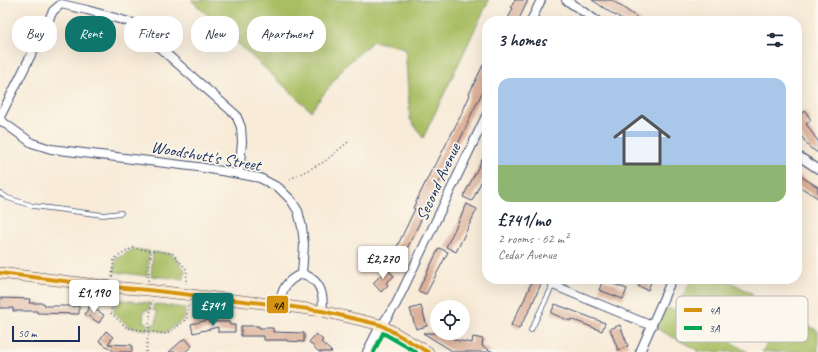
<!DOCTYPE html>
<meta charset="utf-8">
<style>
body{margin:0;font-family:Caveat,sans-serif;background:#f6f6f7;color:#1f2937;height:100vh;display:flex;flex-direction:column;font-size:15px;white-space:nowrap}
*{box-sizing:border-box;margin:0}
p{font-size:13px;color:#747a83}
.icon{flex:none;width:22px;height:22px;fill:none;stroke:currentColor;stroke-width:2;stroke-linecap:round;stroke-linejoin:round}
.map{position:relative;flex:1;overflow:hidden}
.panel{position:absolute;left:482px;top:16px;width:320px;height:268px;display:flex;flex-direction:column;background:#fff;border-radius:16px;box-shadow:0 4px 16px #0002}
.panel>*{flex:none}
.top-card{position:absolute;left:12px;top:16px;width:380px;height:36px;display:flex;gap:8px}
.controls{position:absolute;left:430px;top:300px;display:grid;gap:8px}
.controls a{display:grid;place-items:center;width:40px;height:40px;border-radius:50%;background:#fff;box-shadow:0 4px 16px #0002;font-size:20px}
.scale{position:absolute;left:12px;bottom:10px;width:68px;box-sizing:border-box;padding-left:4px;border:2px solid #1b2f5e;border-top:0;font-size:11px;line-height:14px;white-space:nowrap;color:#1b2f5e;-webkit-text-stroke:3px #fbf7ec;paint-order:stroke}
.price{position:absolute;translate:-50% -34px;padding:0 9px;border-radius:4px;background:#fff;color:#222;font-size:13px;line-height:26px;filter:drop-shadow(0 1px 2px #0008)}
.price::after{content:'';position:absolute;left:50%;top:24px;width:12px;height:9px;margin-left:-6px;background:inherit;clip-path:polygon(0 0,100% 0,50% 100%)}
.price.active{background:#0f766e;color:#fff}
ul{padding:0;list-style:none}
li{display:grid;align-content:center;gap:8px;height:212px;padding:0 16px}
li span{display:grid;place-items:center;height:124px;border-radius:12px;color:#555}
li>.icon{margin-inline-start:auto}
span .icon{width:72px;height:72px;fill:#fffc;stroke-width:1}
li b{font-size:17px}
h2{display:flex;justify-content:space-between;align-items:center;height:48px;padding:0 16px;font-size:17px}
.chip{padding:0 14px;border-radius:16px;background:#fff;box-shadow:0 4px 16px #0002;font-size:14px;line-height:36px}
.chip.active{background:#0f766e;color:#fff}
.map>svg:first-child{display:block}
</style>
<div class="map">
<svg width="818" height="352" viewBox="0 0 818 352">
<rect width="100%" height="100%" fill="#fbf7ec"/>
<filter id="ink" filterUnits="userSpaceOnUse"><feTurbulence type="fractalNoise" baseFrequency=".025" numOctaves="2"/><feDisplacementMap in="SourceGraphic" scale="8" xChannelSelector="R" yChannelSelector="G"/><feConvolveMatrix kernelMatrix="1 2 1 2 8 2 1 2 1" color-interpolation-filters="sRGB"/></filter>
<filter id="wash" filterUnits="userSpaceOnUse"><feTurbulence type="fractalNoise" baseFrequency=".012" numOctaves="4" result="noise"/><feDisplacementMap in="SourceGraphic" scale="16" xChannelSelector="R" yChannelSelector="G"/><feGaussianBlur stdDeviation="0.9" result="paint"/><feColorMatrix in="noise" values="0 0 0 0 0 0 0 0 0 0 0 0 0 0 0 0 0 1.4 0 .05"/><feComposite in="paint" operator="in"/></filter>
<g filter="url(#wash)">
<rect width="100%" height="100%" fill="#f8ebd8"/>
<path fill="#a9be63" stroke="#627660" d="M191,0H489L423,138L410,119L405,48L373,41L344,67L311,111Z
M133,249L149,251L147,276L114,272L116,259Z
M153,252L172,254L185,270L184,279L151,276Z
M692,279H725L753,294L727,340L748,352H699V351L652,326L661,304L674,311Z
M115,299L150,303L149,310H144L143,322L148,323L147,330L129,327L114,313Z
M154,304L185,308V318L167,332L151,330V324H156L157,311L153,310Z
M784,312L818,331V352H762Z"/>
<g id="blocks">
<path fill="#ddb19a" d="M515,0H528L518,21H507L513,8L511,7Z
M592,0H612L642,21H625L616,15V16Z
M487,57V83L467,123H468L403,257L394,253L415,209L413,208L433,167L434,168L460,117L470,95L469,94Z
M805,111L811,120L806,124L818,141V153L809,147L797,130V117Z
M487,150V175L485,179L483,178L472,201L463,197Z
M797,174L818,187V198L797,185Z
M467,204L477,209L456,252L446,247Z
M439,248L448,252L426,294L418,291Z
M387,269L394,276L386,283L388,285L381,292L373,283Z
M533,279H543L531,307L519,329L511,325L524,300Z
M641,279H652L648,290L638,286Z
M603,280L627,289L623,299L599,290Z
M0,298L30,299L29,303H44L45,306H79V314L37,313V311H13V308H0Z
M555,304L605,323L602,331L571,319L570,321L551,313Z
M90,306L104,315L99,323L85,314Z
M421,306L427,326L416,329L410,309Z
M209,320V322H229L230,325H235V332H218V327L193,333L191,324Z
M620,325L628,346L618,350L610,329Z
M241,326H259V328H273V332L304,333V342L287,341V340H264V336H241Z
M106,331L113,337L108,344L132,345V352H115L99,341Z
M423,333H444L455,340L472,343L473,337L483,339L482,346L493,352H454Z
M316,334L323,340L321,342L332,352H319L309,342Z
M185,338L192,346L185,352H169Z"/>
</g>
</g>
<g filter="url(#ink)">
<use href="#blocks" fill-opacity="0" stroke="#3c4b70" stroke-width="1"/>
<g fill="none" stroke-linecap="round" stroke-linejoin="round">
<defs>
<path id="lane" d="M0,193L8,198L33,206L103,215L121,213
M531,330L553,285"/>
<path id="street" d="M566,0L597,21
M531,21L541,0
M0,117L53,11L61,4L87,10L133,23L153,42L236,115L241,127L242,142L239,174
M0,120L32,143L51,149L198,167L239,174L260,178L279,188L291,200L298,211L302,227L304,245L302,274C286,280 282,289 279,305
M797,155L818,169
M302,274C305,275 309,276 311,278C322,285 324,299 322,311
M556,279L553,285L652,326
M367,352L377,332L396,304L487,114
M640,352L672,279"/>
<path id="secondary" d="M0,273L112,287L148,290L279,305L322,311L381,325L428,352"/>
</defs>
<use href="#lane" stroke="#3c4b70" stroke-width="5.5"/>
<use href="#street" stroke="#3c4b70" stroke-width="10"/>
<use href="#secondary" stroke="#3c4b70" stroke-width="12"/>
<path stroke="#3c4b70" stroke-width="1.5" stroke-dasharray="1 3" stroke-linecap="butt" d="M290,179L324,162L348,142
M112,277L114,259L132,248L172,253L187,270L186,284
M148,281L151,251
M112,297L111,313L127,328L167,334L187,319L188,304
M146,352L152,300"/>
<use href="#lane" stroke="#fff" stroke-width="4"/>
<use href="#street" stroke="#fff" stroke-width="8"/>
<use href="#secondary" stroke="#fde5c5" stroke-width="11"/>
<defs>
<path id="bus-1" d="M0,273L112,287L148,290L279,305L322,311L381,325L428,352"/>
<path id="bus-2" d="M374,352L383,333L416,352"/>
</defs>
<use href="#bus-1" stroke="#fbf7ec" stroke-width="7"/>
<use href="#bus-2" stroke="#fbf7ec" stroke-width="7"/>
<use href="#bus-1" stroke="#d6940e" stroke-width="4"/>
<use href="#bus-2" stroke="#00a651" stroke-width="4"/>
</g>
</g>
<g text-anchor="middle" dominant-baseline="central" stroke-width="3.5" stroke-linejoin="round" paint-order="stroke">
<g font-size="17" fill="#1b2f5e" stroke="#fbf7ec">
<text transform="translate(206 156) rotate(10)">Woodshutt's Street</text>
<text transform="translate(438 182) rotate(-65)">Second Avenue</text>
</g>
</g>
<rect x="676" y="296" width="132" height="46" rx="6" fill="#fbf7ec" stroke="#b8bbc1" stroke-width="1"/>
<rect x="684" y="308" width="18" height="4" fill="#d6940e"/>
<rect x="684" y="326" width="18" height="4" fill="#00a651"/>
<g font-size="11" fill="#1b2f5e">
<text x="709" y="314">4A</text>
<text x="709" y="332">3A</text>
</g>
<rect stroke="#fbf7ec" stroke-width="1.5" x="266" y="295" width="23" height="19" rx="4" fill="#d6940e"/>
<g font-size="11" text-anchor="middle" font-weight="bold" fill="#111">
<text x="278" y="309">4A</text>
</g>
</svg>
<div class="controls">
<a><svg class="icon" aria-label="locate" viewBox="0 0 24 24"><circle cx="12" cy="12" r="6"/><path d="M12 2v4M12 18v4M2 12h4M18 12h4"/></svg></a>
</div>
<div class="scale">50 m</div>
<b class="price" style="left:383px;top:280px">£2,270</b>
<b class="price" style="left:94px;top:314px">£1,190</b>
<b class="price active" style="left:213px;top:327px">£741</b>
<div class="top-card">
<a class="chip">Buy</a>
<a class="chip active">Rent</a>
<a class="chip">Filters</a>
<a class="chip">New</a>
<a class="chip">Apartment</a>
</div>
<section class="panel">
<h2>3 homes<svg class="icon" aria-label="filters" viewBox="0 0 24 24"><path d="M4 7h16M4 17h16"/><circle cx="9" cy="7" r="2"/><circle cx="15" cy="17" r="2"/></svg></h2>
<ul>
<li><span style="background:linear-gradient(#a9c7e8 70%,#8fb573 0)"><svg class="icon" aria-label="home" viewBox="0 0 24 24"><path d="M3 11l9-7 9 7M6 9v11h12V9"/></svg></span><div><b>£741/mo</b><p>2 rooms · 62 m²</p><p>Cedar Avenue</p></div></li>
</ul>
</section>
</div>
